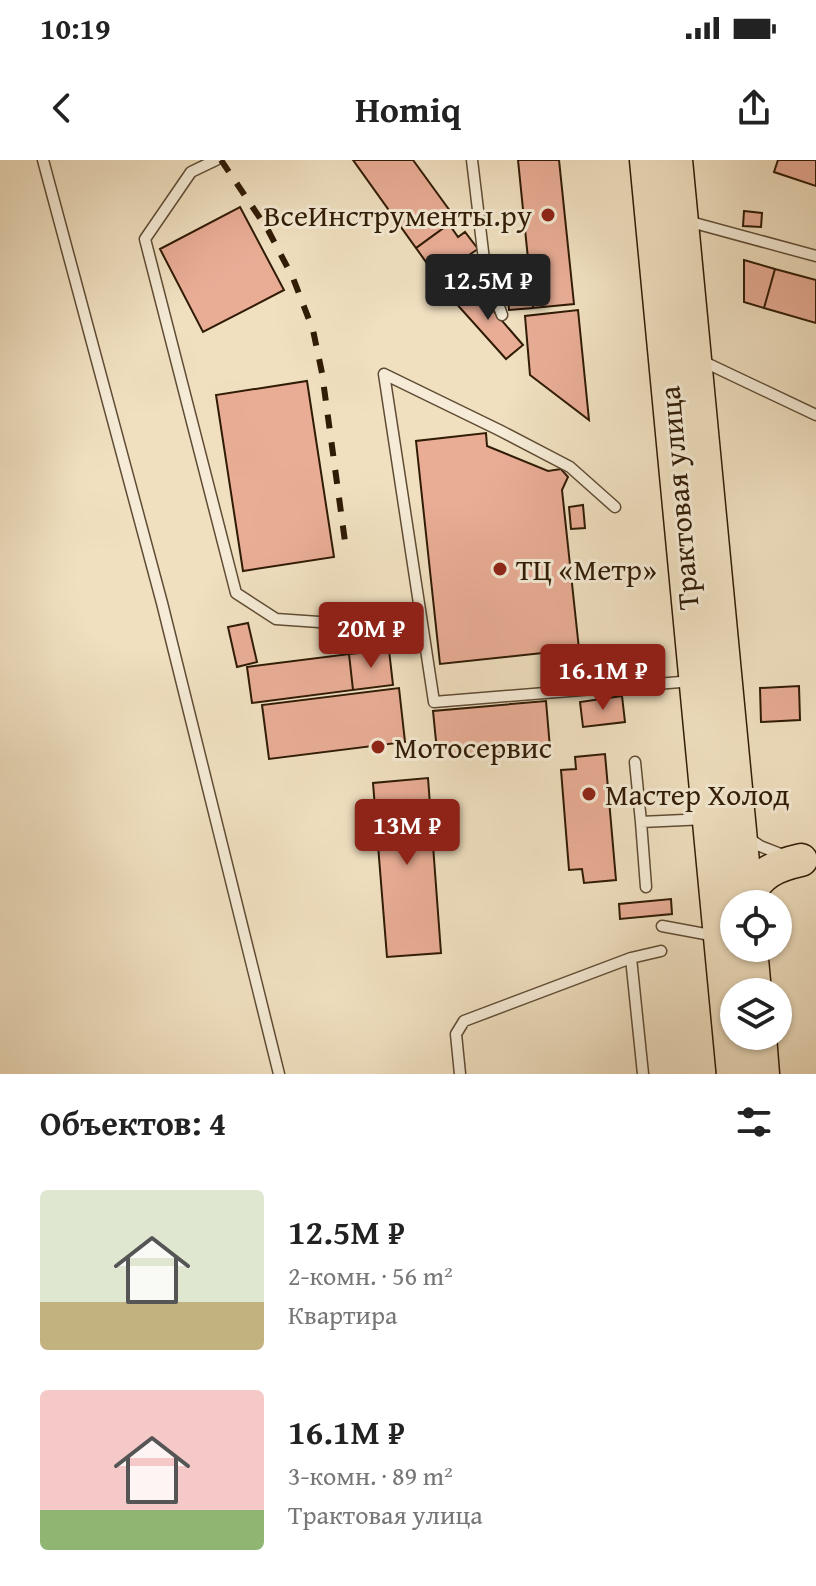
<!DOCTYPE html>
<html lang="ru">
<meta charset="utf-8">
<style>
body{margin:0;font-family:"Gentium Book Plus",serif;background:#f2f2f2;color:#222;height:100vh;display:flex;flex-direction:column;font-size:30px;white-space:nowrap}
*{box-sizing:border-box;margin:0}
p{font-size:26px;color:#767676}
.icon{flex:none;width:44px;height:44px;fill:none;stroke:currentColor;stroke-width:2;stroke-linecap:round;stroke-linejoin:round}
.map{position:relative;height:914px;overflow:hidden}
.sheet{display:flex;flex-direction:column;background:#fff;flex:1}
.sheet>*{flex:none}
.fabs{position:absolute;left:720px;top:730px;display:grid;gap:16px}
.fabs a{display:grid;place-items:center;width:72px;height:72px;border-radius:50%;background:#fff;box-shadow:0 2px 6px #0004;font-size:40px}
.price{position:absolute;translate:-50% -68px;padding:0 18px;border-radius:8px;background:#8f2418;color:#fff;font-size:26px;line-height:52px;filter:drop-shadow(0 2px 4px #0008)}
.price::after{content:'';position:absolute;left:50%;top:48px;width:24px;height:18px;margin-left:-12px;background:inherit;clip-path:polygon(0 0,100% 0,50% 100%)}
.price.current{background:#222;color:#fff}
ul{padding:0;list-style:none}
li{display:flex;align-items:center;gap:24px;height:200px;padding:0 40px}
li span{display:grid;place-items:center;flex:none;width:224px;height:160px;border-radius:8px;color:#555}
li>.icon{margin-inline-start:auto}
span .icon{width:96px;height:96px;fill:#fffc;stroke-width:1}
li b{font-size:34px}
h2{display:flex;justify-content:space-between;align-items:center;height:96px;padding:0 40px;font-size:34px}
.status{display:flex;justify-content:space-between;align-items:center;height:56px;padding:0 40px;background:#fff;direction:ltr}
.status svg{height:22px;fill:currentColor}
header{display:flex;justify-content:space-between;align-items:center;height:104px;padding:0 40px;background:#fff;font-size:36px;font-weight:800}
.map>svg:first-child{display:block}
</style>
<div class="status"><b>10:19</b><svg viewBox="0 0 49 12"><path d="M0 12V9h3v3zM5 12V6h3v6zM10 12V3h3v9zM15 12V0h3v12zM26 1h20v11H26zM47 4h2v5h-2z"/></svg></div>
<header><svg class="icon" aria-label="back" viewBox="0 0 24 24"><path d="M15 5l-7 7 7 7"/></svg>Homiq<svg class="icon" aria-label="share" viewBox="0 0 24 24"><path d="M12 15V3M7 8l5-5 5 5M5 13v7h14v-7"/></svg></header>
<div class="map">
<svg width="816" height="914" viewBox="0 0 816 914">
<rect width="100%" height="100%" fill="#f0e0c0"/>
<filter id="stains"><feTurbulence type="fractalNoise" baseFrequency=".0025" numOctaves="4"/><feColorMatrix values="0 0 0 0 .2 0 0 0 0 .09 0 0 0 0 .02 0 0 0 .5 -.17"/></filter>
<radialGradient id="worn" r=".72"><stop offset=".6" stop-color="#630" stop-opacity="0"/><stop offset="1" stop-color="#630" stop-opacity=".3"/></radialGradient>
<path fill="#e9ad96" stroke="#301b05" stroke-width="2" d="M353,0H413L453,55L446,60L449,64L416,88Z
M518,0H559L574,144L533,148Z
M778,0H816V26L774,12Z
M240,47L284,130L203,172L160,89Z
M744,51L762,53L761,67L743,66Z
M449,64L458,77L465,72L478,89L469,95L485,117L453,140L416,88Z
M744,100L775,109L764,148L744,142Z
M775,109L816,120V163L764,148Z
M531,123L533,148L509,150L507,125Z
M472,126L523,185L506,199L453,140Z
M578,150L589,260L530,215L525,156Z
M307,221L334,397L243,411L216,235Z
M486,273L487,286L548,311L561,309L568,317L562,330L579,489L440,504L416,281Z
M583,345L585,368L571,369L569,347Z
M248,463L257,502L237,507L228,467Z
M389,490L393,525L353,530L349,494Z
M349,494L353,530L252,543L247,507Z
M799,526L800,560L761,562L760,528Z
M399,528L405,582L269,599L262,545Z
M622,536L625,562L583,567L580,542Z
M546,541L550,588L454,597L436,581L433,551Z
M605,594L616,720L584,723L582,709L569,710L561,610L576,609L575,597Z
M428,618L441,793L387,797L373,623Z
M671,739L672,754L620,759L619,744Z"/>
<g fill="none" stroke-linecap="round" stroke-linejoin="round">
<defs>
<path id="lane" d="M43,0L162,443L279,914
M216,0L191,12L145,79L236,433L276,459L319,462
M472,0L485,108L502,155
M687,61L816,96
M700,200L816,255
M384,214L434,542L693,521
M384,214L499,270L570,307L615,347
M635,602L641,662L706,659
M641,662L646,727
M748,678L760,686L783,695
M662,766L705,774L717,772
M631,798L643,914
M460,914L456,874L464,861L631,798L661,791"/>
<path id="primary" d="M646,0L733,914
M676,0L747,744
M746,738C760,713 774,706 801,700
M751,788L755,832
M760,876L763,914"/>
</defs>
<use href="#lane" stroke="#604c34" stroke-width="13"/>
<use href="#primary" stroke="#301b05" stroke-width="35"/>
<use href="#lane" stroke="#f5ebd6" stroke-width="10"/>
<use href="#primary" stroke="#f0e0c0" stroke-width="32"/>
<path stroke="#301b05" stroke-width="6" stroke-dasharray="14 14" stroke-linecap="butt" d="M221,0L268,70L293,118L313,170L322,213L346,389"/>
</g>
<g fill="#8f2418" stroke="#f5ebd6" stroke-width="3">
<circle cx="548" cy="55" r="8"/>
<circle cx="500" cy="409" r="8"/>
<circle cx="378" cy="587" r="8"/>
<circle cx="589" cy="634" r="8"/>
</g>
<g text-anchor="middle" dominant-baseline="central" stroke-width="6" stroke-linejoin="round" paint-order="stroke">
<g font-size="30" fill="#301b05" stroke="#f5ebd6" text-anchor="start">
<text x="532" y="55" text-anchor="end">ВсеИнструменты.ру</text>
<text x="516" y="409">ТЦ «Метр»</text>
<text x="394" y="587">Мотосервис</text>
<text x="605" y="634">Мастер Холод</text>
</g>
<g font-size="30" fill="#301b05" stroke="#f5ebd6">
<text transform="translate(678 338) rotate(-95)">Трактовая улица</text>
</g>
</g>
<rect width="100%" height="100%" filter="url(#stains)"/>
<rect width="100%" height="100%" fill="url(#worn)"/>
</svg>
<div class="fabs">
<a><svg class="icon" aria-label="locate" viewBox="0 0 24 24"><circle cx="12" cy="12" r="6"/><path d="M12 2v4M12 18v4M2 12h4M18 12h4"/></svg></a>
<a><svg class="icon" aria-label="layers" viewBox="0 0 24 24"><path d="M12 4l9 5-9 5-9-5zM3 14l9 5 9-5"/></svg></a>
</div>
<b class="price current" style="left:488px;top:162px">12.5M ₽</b>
<b class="price" style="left:371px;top:510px">20M ₽</b>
<b class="price" style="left:603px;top:552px">16.1M ₽</b>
<b class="price" style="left:407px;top:707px">13M ₽</b>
</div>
<section class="sheet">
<h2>Объектов: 4<svg class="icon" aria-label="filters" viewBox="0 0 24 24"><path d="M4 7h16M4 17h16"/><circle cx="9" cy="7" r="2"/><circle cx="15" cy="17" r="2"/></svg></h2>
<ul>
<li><span style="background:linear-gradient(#dfe7d0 70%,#c2b280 0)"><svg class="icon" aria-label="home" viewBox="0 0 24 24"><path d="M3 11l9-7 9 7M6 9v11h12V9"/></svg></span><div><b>12.5M ₽</b><p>2-комн. · 56 m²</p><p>Квартира</p></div></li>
<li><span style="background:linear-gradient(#f6c9c9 75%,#8fb573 0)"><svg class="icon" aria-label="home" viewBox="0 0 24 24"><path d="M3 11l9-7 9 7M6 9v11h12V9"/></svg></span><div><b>16.1M ₽</b><p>3-комн. · 89 m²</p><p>Трактовая улица</p></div></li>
</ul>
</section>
